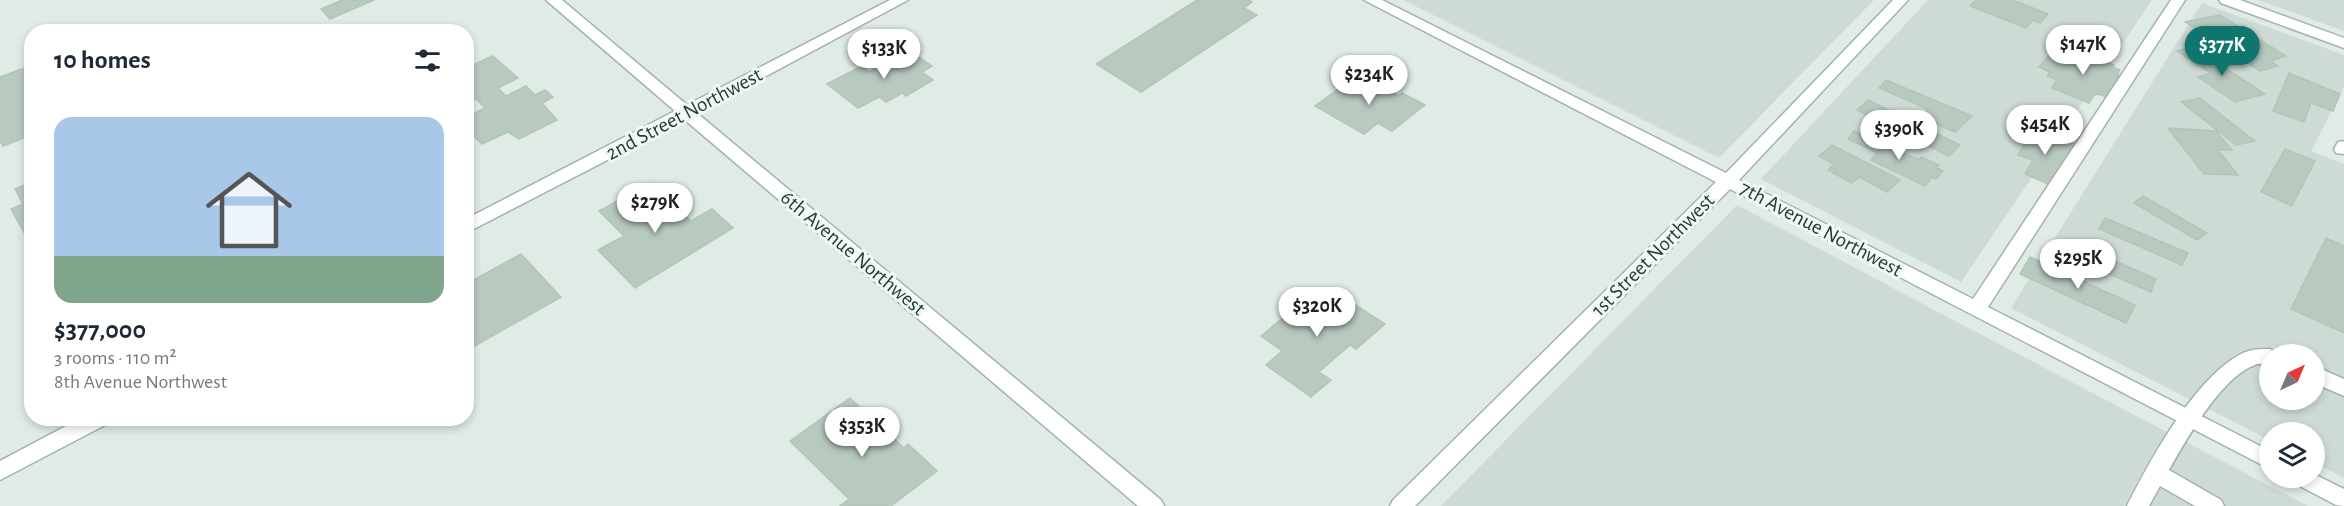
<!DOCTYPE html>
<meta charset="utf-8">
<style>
body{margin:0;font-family:"Alegreya Sans",sans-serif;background:#f2f2f3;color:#1f2937;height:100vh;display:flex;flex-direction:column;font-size:22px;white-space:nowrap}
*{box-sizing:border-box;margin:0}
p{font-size:20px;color:#747a83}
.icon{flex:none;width:33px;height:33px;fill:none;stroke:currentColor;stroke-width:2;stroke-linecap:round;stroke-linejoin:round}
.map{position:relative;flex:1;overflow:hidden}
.drawer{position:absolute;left:24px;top:24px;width:450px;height:402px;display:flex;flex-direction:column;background:#fff;border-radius:24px;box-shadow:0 3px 9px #0003}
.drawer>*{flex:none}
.needle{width:39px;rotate:44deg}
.fabs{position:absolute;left:2259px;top:344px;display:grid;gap:12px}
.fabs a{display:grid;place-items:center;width:66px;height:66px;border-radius:50%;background:#fff;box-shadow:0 3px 9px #0003;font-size:30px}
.price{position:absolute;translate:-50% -51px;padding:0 14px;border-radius:21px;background:#fff;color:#222;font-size:20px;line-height:39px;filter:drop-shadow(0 2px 3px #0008)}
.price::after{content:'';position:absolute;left:50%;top:36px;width:18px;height:14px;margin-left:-9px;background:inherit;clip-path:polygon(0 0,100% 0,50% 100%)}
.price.selected{background:#0f766e;color:#fff}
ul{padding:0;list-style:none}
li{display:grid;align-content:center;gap:12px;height:318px;padding:0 30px}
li+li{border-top:2px solid #e0e1e3}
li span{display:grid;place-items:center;height:186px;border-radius:18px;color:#555}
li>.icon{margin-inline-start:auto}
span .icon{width:108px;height:108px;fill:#fffc;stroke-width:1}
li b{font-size:26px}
h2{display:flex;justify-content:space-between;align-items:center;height:72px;padding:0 30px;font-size:26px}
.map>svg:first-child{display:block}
</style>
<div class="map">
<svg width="2344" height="506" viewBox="0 0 2344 506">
<rect width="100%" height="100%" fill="#e0ebe5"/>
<path fill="#cedbd4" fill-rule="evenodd" d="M1403,0H1874L1719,158Z
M1928,0H2152L1961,282L1761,179Z
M2258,0H2344V31Z
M2202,3L2344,55V87L2311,151L2344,164V478L2315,463L2314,432H2270L2269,440L2011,308ZM2270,354H2314V399H2270Z
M1737,205L1940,313L2308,506H1441Z"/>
<path fill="#b8c9c0" stroke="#b2c5bb" stroke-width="1.5" d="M342,0H374L330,19L321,9Z
M1197,0H1248L1252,2L1244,8L1257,15L1141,92L1096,64Z
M1976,0H2013L2048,14L2040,23L2033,20L2026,28L1970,6Z
M2220,15L2286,56L2271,61L2278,66L2260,71L2185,22Z
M2193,47L2265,94L2235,102L2198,77L2211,73L2177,51Z
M908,50L932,66L922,72L933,80L906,96L902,93L886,102L879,97L858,108L827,84L862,66L869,72Z
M2051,53L2061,56L2064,53L2082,60L2087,54L2114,65L2113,67L2120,70L2117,74L2126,78L2111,99L2099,94L2094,95L2089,103L2052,88L2057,80L2047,76L2050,72L2039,67Z
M493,56L518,78L498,88L506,96L526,86L535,95L545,90L553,97L542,103L557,120L519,139L508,132L482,144L466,129V117L485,108L476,99L466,103V68Z
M32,65V135L3,146L0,141V77Z
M2289,73L2340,94L2333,111L2311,103L2304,122L2273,111Z
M1359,74L1399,96L1402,93L1425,105L1392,131L1378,123L1364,134L1315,106Z
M1886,80L1972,116L1955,132L1922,118L1928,109L1879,88Z
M2200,98L2255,141L2236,145L2181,102Z
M1868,100L1960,145L1949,156L1857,110Z
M2033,128L2074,144L2053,186L2025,174L2033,160L2018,155Z
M2168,128L2216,131L2232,150H2218L2238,175L2204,174Z
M1854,131L1919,160L1921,157L1939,165L1937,168L1943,171L1936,179L1932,177L1925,186L1871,160L1877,153L1848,139Z
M1832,145L1900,180L1887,192L1859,177L1852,183L1828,170L1834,164L1819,156Z
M2285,149L2315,161L2292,206L2261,192Z
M32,182V233L26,236L11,209L23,204L15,189Z
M651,183L691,221L712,209L733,228L635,288L598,250L624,236L599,211Z
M2143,196L2207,233L2197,240L2134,203Z
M2105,218L2188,253L2182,265L2099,229Z
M2326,238L2344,246V333L2291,309Z
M2067,240L2156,279L2151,292L2107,273L2105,276L2086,267L2087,264L2061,253Z
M521,254L561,297L466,351V284Z
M2030,257L2135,305L2126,323L2020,274Z
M1307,288L1340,307L1348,300L1385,324L1356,349L1350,345L1319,372L1331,380L1311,397L1266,365L1282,351L1261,336L1296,307L1289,303Z
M850,398L904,448L908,444L937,471L891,506H840L849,499L790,441Z"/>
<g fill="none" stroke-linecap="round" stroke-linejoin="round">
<defs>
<path id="lane" d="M2270,349L2278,354H2270V365C2265,364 2259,363 2255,365C2222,376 2186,440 2169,470L2221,500L2224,506H2195L2160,486L2149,506H2127C2150,460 2196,376 2243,353C2252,349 2260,349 2270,349Z
M2314,366L2344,379V396L2314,383Z"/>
<path id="street" d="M546,0H562L687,105L890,0H908L697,113L1161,500L1164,506H1138L685,120L466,233V219L675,111Z
M1364,0H1382L1726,173L1893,0H1908L1739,180L1973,299L2171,0H2185L1988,307L2270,451V469L1730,189L1415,506H1390L1393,500L1716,182Z
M2219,0H2240L2344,38V48L2221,3Z
M2344,141V154L2336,153L2334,149L2338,142Z
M81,418H110L107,424L0,480V461Z
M2314,474L2344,489V506L2336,505L2294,483L2290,477H2314Z"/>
</defs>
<use href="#lane" stroke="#a3b3ab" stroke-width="3"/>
<use href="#street" stroke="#a3b3ab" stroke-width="3"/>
<use href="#lane" fill="#fff" fill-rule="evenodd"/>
<use href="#street" fill="#fff" fill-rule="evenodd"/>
</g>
<g text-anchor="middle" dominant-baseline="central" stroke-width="6" stroke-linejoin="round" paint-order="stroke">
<g font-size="21" fill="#203c31" stroke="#f1f8f3">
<text transform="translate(684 114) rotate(-28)">2nd Street Northwest</text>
<text transform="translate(1821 229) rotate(28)">7th Avenue Northwest</text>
<text transform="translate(853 253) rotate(40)">6th Avenue Northwest</text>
<text transform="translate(1653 255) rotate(-45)">1st Street Northwest</text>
</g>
</g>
</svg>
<div class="fabs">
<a><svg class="needle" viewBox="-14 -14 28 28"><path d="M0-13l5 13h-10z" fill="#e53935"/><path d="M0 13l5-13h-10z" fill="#747a83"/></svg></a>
<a><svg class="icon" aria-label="layers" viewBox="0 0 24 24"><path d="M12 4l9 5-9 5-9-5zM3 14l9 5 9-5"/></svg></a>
</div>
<b class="price" style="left:2083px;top:76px">$147K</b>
<b class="price selected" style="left:2222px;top:77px">$377K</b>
<b class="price" style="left:884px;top:80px">$133K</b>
<b class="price" style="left:1369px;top:106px">$234K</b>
<b class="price" style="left:2045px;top:156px">$454K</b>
<b class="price" style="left:1899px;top:161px">$390K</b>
<b class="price" style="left:655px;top:234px">$279K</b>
<b class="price" style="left:2078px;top:290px">$295K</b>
<b class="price" style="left:1317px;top:338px">$320K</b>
<b class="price" style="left:862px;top:458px">$353K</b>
<section class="drawer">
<h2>10 homes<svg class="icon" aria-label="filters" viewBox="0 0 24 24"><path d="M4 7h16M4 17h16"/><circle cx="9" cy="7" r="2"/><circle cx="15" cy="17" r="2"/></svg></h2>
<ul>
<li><span style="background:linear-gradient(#a9c7e8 75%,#7fa58c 0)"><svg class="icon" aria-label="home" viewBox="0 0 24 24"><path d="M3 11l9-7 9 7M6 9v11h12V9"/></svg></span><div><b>$377,000</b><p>3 rooms · 110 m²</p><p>8th Avenue Northwest</p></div></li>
</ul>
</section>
</div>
